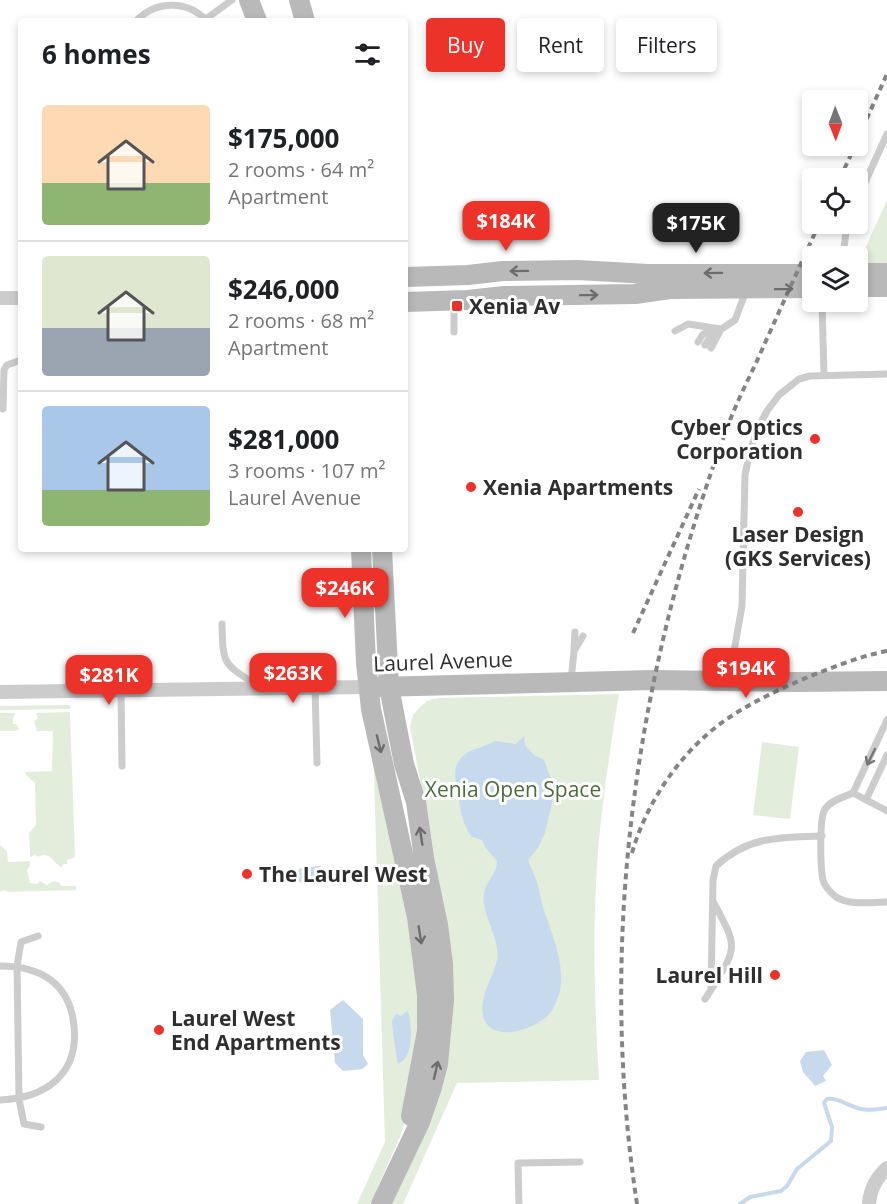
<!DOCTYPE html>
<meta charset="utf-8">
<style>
body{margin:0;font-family:"Open Sans",sans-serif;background:#f6f6f6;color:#202124;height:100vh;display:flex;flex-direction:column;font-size:22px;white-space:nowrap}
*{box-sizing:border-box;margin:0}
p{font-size:20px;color:#757577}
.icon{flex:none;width:33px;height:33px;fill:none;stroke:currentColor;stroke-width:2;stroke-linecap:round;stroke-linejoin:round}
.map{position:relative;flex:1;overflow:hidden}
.sheet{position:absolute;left:18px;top:18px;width:390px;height:534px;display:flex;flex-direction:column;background:#fff;border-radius:6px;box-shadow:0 3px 9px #0003}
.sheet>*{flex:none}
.guide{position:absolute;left:426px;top:18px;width:370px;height:54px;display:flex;gap:12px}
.needle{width:39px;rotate:179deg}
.controls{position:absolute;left:802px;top:90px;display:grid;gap:12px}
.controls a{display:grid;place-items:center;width:66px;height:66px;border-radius:6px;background:#fff;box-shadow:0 3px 9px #0003;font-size:30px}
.price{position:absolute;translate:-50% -51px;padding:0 14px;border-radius:12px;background:#ed3329;color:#fff;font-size:20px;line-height:39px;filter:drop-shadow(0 2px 3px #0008)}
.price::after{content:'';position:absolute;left:50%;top:36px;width:18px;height:14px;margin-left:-9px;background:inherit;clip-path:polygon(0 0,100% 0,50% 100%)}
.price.on{background:#222;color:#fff}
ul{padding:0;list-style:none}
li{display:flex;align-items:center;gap:18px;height:150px;padding:0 24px}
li+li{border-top:2px solid #e0e0e0}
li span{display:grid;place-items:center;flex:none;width:168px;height:120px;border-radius:6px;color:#555}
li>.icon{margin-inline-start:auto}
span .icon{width:72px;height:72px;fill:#fffc;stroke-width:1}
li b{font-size:26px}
h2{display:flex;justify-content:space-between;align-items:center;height:72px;padding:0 24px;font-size:26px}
.tag{padding:0 21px;border-radius:6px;background:#fff;box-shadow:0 3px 9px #0003;font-size:21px;line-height:54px}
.tag.on{background:#ed3329;color:#fff}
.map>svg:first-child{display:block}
</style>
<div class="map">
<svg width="887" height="1204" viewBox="0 0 887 1204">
<rect width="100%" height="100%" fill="#fff"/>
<path fill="#e3eddc" d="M887,200V264H858Z
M619,694C611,742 604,790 599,839C592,919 594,1000 599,1080L457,1083L403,1204H389L442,1072L421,784L410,727L413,715L419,708L427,701L438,698Z
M70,705V709L0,710V706Z
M70,712L75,857L67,860V864H64L61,867C53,863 50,850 38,857L35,855L30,857L29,833L36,825L35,783L26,775L25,772L52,771L53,731H37L34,721L38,718L36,713Z
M0,713H15L13,719V724H16L19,729L16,731H0Z
M373,741L417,940L423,1009L407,1116L400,1137L370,1204H357L385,1142Z
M762,742L799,747L790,819L753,815Z
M0,845L7,851L8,862L30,861V866L27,870L30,883L37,884L40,881L47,885L54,881L60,883L61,886H76V890L9,892L3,890L0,892Z"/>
<path fill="#c7daed" d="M524,736L525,745L533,754L544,760L555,790L545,833L538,848L528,860C530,866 533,871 535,877C539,886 540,897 543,907C552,935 565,961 560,991C557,1001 553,1012 545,1018C529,1031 490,1043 483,1016C479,996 493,978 497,960C501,939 480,912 484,893C486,881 498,872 497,861L485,847L482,840L472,837C461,821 461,812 458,793C456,780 451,768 462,757C472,747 484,748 495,741L516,744Z
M320,866L326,873V879L324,881L302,883L296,880V874L300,868Z
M343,1000L363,1019V1055L368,1064L362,1069L343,1071L335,1063L330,1010Z
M407,1011L409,1014C411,1029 415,1056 398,1064C397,1061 392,1026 392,1023C392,1019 394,1017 396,1014L401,1016Z
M824,1050L832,1065L823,1076L826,1081L815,1086L803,1072L800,1061L806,1052Z"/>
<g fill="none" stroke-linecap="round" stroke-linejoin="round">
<path stroke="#c7daed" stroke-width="4" d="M740,1204L750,1197L781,1191L787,1186L797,1169L831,1141L832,1127L824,1103L827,1099C839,1097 849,1107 861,1109C870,1111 878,1109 887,1108"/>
<path stroke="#ccc" stroke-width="7" d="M136,21C156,0 188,0 207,21
M203,21L232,0
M858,198L887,134
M843,256L847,224
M822,302L824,375
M454,303V332
M675,331L688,324L721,329
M698,342L703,334L713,331
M705,345L711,336L735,320L746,291
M711,348L720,331
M3,409L4,370L7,365L21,360
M222,624C223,666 223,663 258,686
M574,649L575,632
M729,680L742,606L745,475L750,451L758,428L767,411L779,395L799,379L810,376L887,374
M571,681L574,651L583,636
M315,688L317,763
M121,690L122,766
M887,720L853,793C844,797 831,800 825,809C819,818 820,873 824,883C827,889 831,893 836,897C850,906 871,902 887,902
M853,793L887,811
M866,800L887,755
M713,901C737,947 739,945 711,990L713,880L716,866C748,836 781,837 822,836
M38,936L21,942L17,966L19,1099L24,1124L41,1127
M0,966C40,966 70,983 74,1026C79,1075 45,1098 0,1100
M705,999L711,990
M519,1204L518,1163L580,1162"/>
<path stroke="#ccc" stroke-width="14" d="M0,298H21
M0,692L368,687
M869,1204C870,1190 877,1177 887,1168"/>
<path stroke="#b9b9b9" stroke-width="20" d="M249,0L257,21
M299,0L305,21
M858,273H887
M405,277L468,275L503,271L578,270L648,274H813
M858,287H887
M405,302L468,300L504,296L635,294L670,289L813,288
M361,549L366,663L371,709L417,917L427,995V1031L411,1116
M377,687L653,680L796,682L887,681
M381,1204L420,1122L432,1087L438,1064L444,1000L443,964L438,925L424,858L416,802L404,764L389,687L382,549"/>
<path stroke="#848484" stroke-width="4" stroke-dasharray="6 4.5" stroke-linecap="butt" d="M858,138L887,74
M840,178L855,146
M633,633L699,489
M632,853C647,800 684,747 730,717C754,701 782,688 808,677C834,667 860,656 887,651
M637,1204C597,943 635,675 727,428C735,406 746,384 756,363C777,316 798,270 819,224"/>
</g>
<defs><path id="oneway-shaft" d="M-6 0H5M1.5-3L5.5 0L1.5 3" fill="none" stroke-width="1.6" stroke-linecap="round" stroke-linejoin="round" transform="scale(1.5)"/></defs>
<g stroke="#6d6d6d">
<use href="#oneway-shaft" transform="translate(519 271) rotate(179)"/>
<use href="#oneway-shaft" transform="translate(713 273) rotate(179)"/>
<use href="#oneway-shaft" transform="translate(784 289) rotate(-1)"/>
<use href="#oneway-shaft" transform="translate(589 295) rotate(-1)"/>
<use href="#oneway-shaft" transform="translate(379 744) rotate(76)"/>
<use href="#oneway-shaft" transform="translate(421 836) rotate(-99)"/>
<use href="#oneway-shaft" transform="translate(420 935) rotate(81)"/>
<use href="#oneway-shaft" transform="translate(436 1070) rotate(-77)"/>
</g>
<use stroke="#767676" href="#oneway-shaft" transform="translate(871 757) rotate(116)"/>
<g fill="#ed3329" stroke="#fff" stroke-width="2">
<rect x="451" y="300" width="12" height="12" rx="3"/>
<circle cx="815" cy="439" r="6"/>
<circle cx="471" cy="487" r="6"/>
<circle cx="798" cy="512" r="6"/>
<circle cx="247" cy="874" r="6"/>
<circle cx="775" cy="975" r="6"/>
<circle cx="159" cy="1030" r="6"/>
</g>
<g text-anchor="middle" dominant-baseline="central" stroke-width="6" stroke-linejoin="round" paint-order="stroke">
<g font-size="21" font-weight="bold" fill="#2f2f2f" stroke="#fff" text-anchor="start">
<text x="469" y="306">Xenia Av</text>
<text x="803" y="427" text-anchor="end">Cyber Optics<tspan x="803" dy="24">Corporation</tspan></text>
<text x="483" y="487">Xenia Apartments</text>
<text x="798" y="534" text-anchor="middle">Laser Design<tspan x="798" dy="24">(GKS Services)</tspan></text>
<text x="259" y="874">The Laurel West</text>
<text x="763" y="975" text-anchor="end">Laurel Hill</text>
<text x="171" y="1018">Laurel West<tspan x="171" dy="24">End Apartments</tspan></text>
</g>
<g font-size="21" fill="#2f2f2f" stroke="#fff">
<text transform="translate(443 661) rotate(-2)">Laurel Avenue</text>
</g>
<g font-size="21" fill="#4b6d3a" stroke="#fff">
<text x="513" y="789">Xenia Open Space</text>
</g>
</g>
</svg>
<div class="controls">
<a><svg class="needle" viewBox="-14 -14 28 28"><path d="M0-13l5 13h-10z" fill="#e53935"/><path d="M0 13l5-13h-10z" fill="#757577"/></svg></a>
<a><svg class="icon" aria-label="locate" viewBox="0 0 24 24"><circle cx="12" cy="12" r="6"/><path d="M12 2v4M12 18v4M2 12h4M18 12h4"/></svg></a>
<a><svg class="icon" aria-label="layers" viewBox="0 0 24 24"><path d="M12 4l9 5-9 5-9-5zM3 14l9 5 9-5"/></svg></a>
</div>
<b class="price" style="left:506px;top:252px">$184K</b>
<b class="price on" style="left:696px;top:254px">$175K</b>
<b class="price" style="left:345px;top:619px">$246K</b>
<b class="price" style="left:746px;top:699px">$194K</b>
<b class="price" style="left:293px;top:704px">$263K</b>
<b class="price" style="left:109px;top:706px">$281K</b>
<div class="guide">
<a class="tag on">Buy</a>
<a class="tag">Rent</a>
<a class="tag">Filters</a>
</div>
<section class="sheet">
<h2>6 homes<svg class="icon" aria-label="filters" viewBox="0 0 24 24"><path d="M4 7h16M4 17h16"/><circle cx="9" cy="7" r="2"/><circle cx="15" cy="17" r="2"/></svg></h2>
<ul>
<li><span style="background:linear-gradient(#ffd9b3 65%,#8fb573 0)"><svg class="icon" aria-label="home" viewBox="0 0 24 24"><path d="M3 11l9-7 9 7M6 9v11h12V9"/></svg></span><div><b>$175,000</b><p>2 rooms · 64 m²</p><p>Apartment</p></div></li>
<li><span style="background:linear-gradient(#dfe7d0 60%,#9aa5b1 0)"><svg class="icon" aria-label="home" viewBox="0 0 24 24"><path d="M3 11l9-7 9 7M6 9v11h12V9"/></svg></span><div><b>$246,000</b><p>2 rooms · 68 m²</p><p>Apartment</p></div></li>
<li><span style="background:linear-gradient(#a9c7e8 70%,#8fb573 0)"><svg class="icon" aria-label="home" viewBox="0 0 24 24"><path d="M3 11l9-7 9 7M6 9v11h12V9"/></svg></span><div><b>$281,000</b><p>3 rooms · 107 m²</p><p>Laurel Avenue</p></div></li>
</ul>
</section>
</div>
